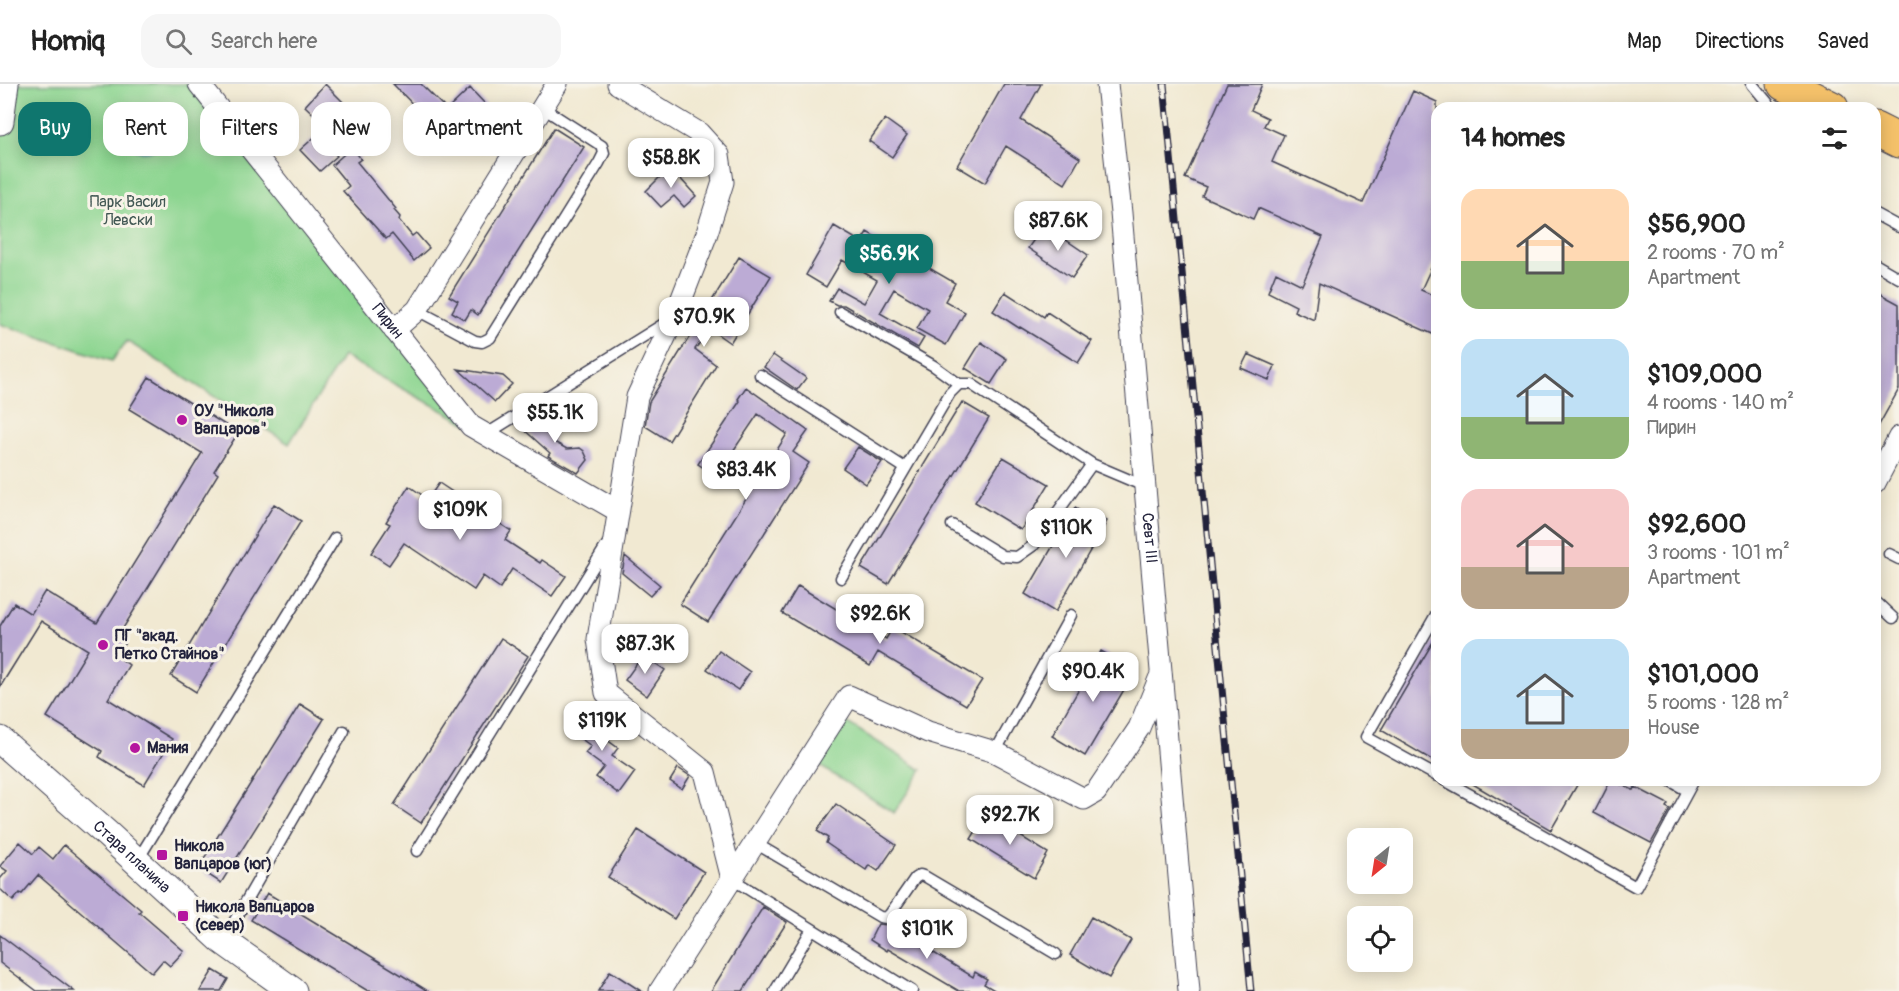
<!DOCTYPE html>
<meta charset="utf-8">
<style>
body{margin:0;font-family:Pangolin,sans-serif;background:#f6f6f6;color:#222;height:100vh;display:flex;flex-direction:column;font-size:22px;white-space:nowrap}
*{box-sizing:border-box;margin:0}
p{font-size:20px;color:#767676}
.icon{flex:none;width:33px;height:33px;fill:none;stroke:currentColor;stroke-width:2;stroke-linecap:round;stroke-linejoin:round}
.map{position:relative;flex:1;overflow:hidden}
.panel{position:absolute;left:1431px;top:18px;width:450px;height:684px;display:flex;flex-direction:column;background:#fff;border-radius:18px;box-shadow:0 3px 15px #0003}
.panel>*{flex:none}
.hud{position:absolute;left:18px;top:18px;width:570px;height:54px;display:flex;gap:12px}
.needle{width:39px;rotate:210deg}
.tools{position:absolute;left:1347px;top:744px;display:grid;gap:12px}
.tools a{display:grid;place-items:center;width:66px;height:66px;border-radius:12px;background:#fff;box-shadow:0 3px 15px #0003;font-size:30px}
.price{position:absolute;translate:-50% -51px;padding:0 14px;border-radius:12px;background:#fff;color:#222;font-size:20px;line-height:39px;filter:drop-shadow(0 2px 3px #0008)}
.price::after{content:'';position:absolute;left:50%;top:36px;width:18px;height:14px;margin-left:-9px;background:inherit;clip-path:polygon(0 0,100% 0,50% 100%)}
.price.on{background:#0f766e;color:#fff}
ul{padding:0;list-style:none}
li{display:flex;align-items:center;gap:18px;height:150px;padding:0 30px}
li span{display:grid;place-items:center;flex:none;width:168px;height:120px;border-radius:18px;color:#555}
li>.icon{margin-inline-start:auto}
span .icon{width:72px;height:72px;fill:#fffc;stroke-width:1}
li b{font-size:26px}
h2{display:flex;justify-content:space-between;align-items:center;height:72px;padding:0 30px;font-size:26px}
.chip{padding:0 21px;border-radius:18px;background:#fff;box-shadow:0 3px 15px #0003;font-size:21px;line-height:54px}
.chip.on{background:#0f766e;color:#fff}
header{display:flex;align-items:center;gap:36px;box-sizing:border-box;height:84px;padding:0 30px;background:#fff;border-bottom:2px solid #e0e0e0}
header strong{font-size:28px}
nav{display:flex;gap:33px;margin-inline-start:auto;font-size:21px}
.search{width:420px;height:54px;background:#f6f6f6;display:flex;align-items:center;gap:15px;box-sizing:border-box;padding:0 21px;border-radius:18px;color:#767676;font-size:22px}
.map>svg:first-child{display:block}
</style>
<header>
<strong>Homiq</strong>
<div class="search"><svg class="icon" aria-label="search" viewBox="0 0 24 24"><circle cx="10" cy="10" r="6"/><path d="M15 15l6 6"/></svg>Search here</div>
<nav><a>Map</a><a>Directions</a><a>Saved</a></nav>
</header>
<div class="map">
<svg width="1899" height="907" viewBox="0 0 1899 907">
<rect width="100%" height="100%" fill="#f7f3e8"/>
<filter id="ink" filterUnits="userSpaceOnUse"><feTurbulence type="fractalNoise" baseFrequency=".0167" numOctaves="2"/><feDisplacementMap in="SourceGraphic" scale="12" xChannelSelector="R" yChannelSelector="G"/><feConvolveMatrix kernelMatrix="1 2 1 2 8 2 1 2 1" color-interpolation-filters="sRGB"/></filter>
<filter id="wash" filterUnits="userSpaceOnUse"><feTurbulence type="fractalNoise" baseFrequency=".008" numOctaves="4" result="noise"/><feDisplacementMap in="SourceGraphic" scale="24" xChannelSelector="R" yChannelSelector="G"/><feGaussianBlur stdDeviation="1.35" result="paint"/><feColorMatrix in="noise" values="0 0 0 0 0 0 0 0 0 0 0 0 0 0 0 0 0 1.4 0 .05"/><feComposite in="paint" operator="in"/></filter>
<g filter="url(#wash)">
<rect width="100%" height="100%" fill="#f1e9d2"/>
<path fill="#8cd590" stroke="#577c66" stroke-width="1.5" d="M5,0H199L471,342L343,272L289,360L127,257L112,277L0,240V37Z
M843,636L922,686L894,729L815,679Z"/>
<path fill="#5ca9d5" stroke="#3f6688" stroke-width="1.5" d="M127 50a18 18 0 1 1 36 0a18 18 0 1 1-36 0Z"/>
<g id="blocks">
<path fill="#bcabd5" d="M325,0L343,18L323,39L305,22Z
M393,0H421L447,26L470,4L486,21L456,49L441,34L433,41Z
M1004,0H1041L1021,36L1080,74L1065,100L1006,62L985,99L957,82Z
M1227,0H1262L1251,26L1268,34L1264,42L1284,51L1272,78L1363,119L1413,7L1437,18V171L1421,206L1437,213V252L1319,199L1314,236L1294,227L1296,222L1268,208L1276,188L1302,201L1323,153L1258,124L1253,135L1202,112L1206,103L1185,94Z
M885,35L907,51L892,73L869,57Z
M554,44L584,63L478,231L471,226L465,236L452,228L458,217L449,212Z
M318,50L337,72L320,87L300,66Z
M352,63L361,75L357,78L396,125L394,126L400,133L399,136L412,152L416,149L429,164L414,177L392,150L386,155L343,107L349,102L332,81Z
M670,83L696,112L684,123L674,112L661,123L646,107Z
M1044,141L1088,171L1072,194L1028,164Z
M834,142L861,158L867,148L955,199L945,217L965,228L946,261L917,245L928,225L894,205L880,229L924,254L918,264L844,221H837L829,217L837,204L864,219L877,196L842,176L826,203L806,191Z
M739,173L771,192L730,259L710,245L695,265L716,281L669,357L645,342L649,318Z
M1875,207L1899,220V305L1875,348Z
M1005,208L1044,233L1047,228L1092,257L1078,279L1020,243L1019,244L993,227Z
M981,258L1007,275L991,300L965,284Z
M1248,270L1275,282L1269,296L1241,284Z
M773,271L806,294L797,306L764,283Z
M458,285L503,292L512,300L495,318Z
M149,293L238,349L214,387L218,390L117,554L125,559L117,572L129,581L108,615L172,655L144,701L99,673L102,667L47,633L88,566L41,537L0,603V542L14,519L31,530L45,507L97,539L202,369L129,325Z
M746,303L808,347L793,368L809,379L708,538L680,520L787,350L758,330L723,382L716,378L710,388L698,380L740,317L738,315Z
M962,318L989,334L888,500L861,484Z
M531,333L548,335L555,342L554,358L567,365L580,364L584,367L588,376L578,389L548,372L550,369L521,343Z
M858,363L882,378L866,400L843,384Z
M1003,373L1049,400L1021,446L975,418Z
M439,399L511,447L505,456L540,479L542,476L566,492L552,512L512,485L500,504L483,492L474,506L404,459L389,481L371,469L390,440L386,438L409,402L428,415Z
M274,420L301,437L196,608L171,592Z
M1075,424L1088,432L1091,428L1107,437L1055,528L1025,510Z
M625,472L660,501L650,512L622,489Z
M798,502L886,555L893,543L982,596L966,621L878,568L870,582L782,529Z
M1437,551V679L1381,646Z
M501,554L528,572L421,739L394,721Z
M719,567L750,588L738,606L707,585Z
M1101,567L1135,587L1085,672L1052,652Z
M643,571L665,586L647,612L625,596Z
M300,620L324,635L221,799L198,784Z
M583,625L605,641L599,650L618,664L612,672L635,688L619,710L596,693L604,683L585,669L591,662L568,645Z
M678,684L690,692L682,705L670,697Z
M1466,696H1580L1551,746Z
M1611,696L1633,706L1635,703L1668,720L1666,723L1670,725L1651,759L1594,729Z
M836,720L896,761L878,787L869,781L866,786L839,768L826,759L828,754L817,747Z
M986,731L1048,769L1034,794L971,755Z
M638,746L704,788L674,835L608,793Z
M20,758L33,770L39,763L53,775L64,761L141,826L139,828L184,867L170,882L163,876L152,889L38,791L22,810L20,809L13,817L0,805V795L7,787L0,782Z
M267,809L428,907H368L251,836Z
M763,823L787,838L743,907H711Z
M1091,833L1131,856L1109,894L1070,871Z
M878,840L888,841L973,893L975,888L987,895L984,900L996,907H959L888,865L887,867L870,856Z
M0,851L74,907H37L0,879Z
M213,886L228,895L221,907H200Z
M610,887L641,907H598Z"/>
</g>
</g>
<g filter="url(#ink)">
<use href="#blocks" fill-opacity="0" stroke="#414052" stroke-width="1.5"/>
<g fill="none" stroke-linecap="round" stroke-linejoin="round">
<defs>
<path id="service" d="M1752,0L1772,24
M1875,130L1899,143
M1875,180L1899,194
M417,226L475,257L482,258L490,254L599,79L604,69L602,62L543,24
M840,228L934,282L959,300H971L1092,380L1144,402
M760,291L905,384
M485,351L670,236
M952,441L1003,472L1017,473L1034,461L1092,380
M1889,470L1899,475
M841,494L950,309L959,300
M1875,517L1893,534
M1437,529L1366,653L1437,692
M995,668L1071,531
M1444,696L1636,803L1688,707
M1669,696L1688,707L1694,696
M755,759L880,833L886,834L890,830L915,794L920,791L926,793L1056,870
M417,767L608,459
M137,777L335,454
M732,795L912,907
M223,857L344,647
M775,907L812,845"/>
<g id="minor">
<path id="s1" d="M199,0L471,342L618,427"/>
<path d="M618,0L699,49L719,71L723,98L706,152L675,232L637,313L598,555L606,609L705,688L732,795"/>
<path id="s2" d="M1107,0L1121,129L1189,907"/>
<path d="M394,246L417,226L557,0"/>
<path d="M1875,399L1899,353"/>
<path d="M660,907L849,612L928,648L995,668L1084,715L1096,708L1139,644L1159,595"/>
</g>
<g id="tertiary">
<path d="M0,37L5,0"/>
<path id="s3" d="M0,656L107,750L223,857L293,907"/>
</g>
<path id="primary" d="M1784,0L1832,24
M1875,45L1899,57"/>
</defs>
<use href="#service" stroke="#414052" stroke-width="13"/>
<use href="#minor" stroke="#414052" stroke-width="23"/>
<use href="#tertiary" stroke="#414052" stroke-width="29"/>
<use href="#primary" stroke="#414052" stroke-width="35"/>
<use href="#service" stroke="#fff" stroke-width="10"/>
<use href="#minor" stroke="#fff" stroke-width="21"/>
<use href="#tertiary" stroke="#fff" stroke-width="27"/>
<use href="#primary" stroke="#f4c16b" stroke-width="33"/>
<defs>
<path id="rail" d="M1164,0L1251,907"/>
</defs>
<use href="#rail" stroke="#22223b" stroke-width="7"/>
<use href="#rail" stroke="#f7f3e8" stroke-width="4.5" stroke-dasharray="14" stroke-linecap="butt"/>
</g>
</g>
<g fill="#b5179e" stroke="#f7f3e8" stroke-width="2">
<circle cx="182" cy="336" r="6"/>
<circle cx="103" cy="561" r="6"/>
<circle cx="135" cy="664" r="6"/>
<rect x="156" y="765" width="12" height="12" rx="3"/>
<rect x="177" y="826" width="12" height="12" rx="3"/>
</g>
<g text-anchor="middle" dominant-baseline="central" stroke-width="6" stroke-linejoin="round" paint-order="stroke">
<g font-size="16" fill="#425854" stroke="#f7f3e8">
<text x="128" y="118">Парк Васил<tspan x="128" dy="18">Левски</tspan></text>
</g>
<g font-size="16" fill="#22223b" stroke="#f7f3e8">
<text stroke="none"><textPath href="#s1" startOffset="303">Пирин</textPath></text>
<text stroke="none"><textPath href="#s2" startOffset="456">Севт III</textPath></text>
<text stroke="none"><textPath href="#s3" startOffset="176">Стара планина</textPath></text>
</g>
<g font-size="16" font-weight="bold" fill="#22223b" stroke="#f7f3e8" text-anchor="start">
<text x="194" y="327">ОУ "Никола<tspan x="194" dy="18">Вапцаров"</tspan></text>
<text x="115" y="552">ПГ "акад.<tspan x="115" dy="18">Петко Стайнов"</tspan></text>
<text x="147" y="664">Мания</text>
<text x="174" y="762">Никола<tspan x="174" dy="18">Вапцаров (юг)</tspan></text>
<text x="195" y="823">Никола Вапцаров<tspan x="195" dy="18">(север)</tspan></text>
</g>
</g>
</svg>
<div class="tools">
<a><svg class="needle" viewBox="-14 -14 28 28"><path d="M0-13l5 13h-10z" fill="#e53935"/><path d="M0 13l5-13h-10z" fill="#767676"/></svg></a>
<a><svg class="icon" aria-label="locate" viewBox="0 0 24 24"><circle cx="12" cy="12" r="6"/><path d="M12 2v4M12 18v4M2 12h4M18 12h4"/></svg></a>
</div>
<b class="price" style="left:671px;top:105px">$58.8K</b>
<b class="price" style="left:1058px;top:168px">$87.6K</b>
<b class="price on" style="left:889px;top:201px">$56.9K</b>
<b class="price" style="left:704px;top:264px">$70.9K</b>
<b class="price" style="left:555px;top:360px">$55.1K</b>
<b class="price" style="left:746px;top:417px">$83.4K</b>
<b class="price" style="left:460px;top:457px">$109K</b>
<b class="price" style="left:1066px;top:475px">$110K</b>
<b class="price" style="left:880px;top:561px">$92.6K</b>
<b class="price" style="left:645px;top:591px">$87.3K</b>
<b class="price" style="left:1093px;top:619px">$90.4K</b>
<b class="price" style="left:602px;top:668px">$119K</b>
<b class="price" style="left:1010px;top:762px">$92.7K</b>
<b class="price" style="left:927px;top:876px">$101K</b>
<div class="hud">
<a class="chip on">Buy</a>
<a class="chip">Rent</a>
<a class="chip">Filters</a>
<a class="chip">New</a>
<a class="chip">Apartment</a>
</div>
<section class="panel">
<h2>14 homes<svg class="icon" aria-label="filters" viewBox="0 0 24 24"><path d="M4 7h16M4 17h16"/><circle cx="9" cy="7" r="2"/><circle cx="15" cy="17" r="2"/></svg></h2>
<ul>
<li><span style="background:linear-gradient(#ffd9b3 60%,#8fb573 0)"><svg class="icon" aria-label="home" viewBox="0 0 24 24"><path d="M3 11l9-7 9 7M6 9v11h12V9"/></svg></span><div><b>$56,900</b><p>2 rooms · 70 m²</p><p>Apartment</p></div></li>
<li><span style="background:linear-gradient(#bfe0f5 65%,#8fb573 0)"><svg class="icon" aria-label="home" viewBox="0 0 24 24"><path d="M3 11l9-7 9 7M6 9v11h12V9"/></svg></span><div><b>$109,000</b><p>4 rooms · 140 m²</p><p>Пирин</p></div></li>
<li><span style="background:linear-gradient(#f6c9c9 65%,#b9a48a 0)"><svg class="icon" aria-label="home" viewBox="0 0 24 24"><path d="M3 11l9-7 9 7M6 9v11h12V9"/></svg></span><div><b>$92,600</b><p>3 rooms · 101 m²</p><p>Apartment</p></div></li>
<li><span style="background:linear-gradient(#bfe0f5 75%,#b9a48a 0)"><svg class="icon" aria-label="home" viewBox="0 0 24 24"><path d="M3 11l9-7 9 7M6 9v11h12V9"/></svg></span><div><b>$101,000</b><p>5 rooms · 128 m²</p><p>House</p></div></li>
</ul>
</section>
</div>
